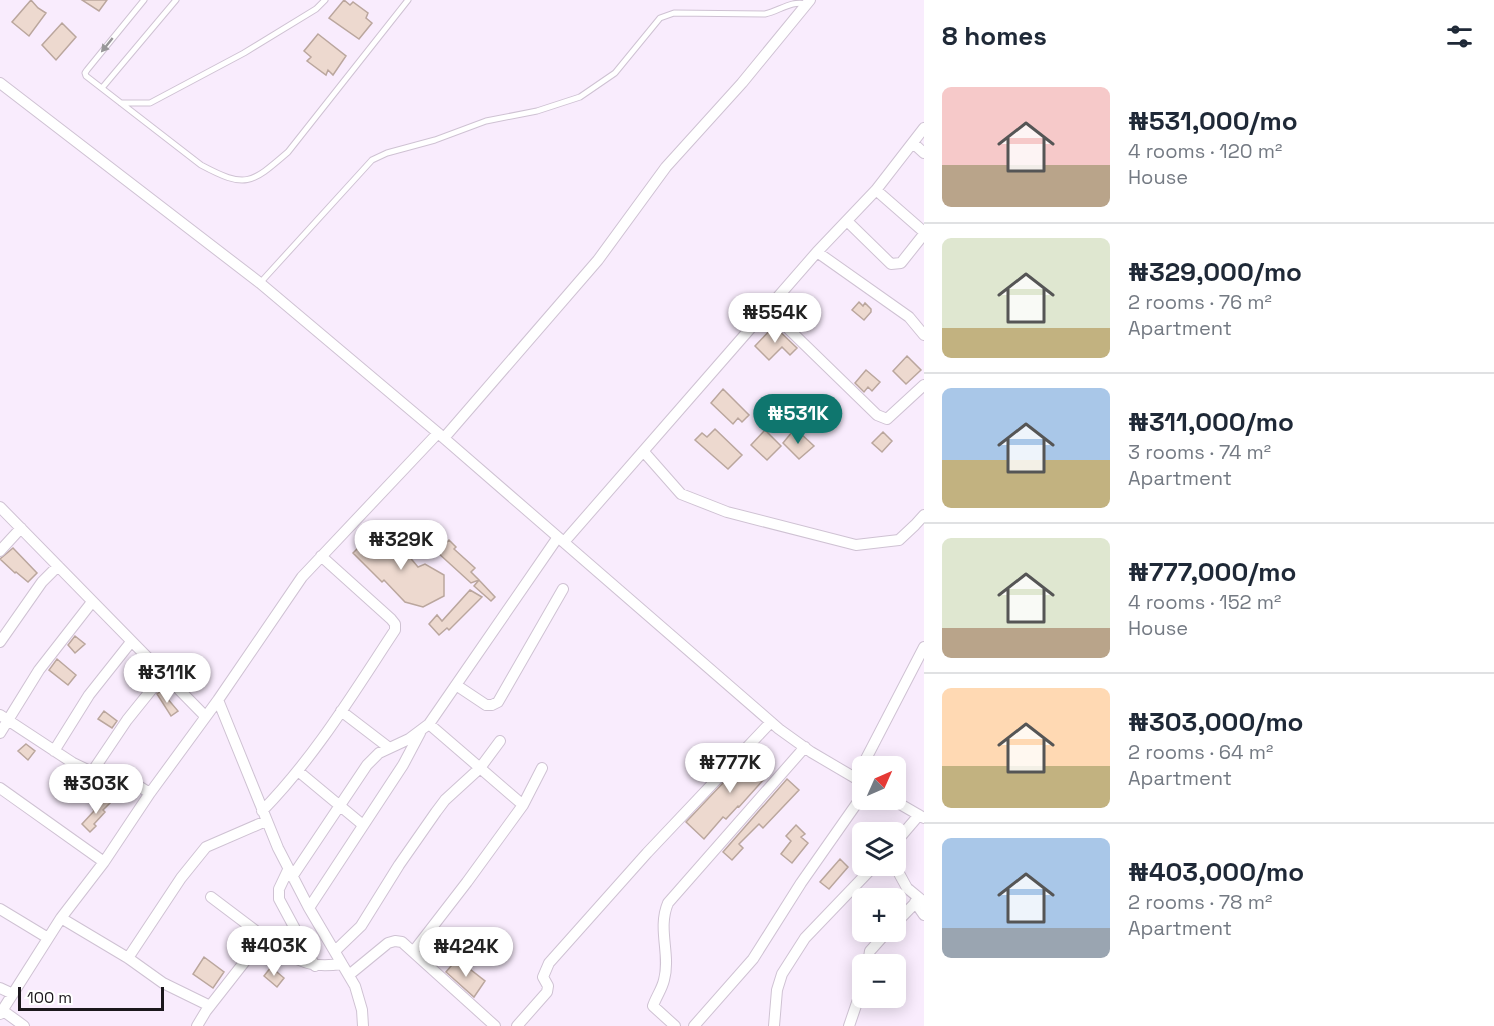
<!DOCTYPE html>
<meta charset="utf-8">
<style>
body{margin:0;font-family:"Space Grotesk",sans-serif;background:#f6f6f7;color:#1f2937;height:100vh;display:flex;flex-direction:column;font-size:22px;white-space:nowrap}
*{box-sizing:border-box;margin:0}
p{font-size:20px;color:#747a83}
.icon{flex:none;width:33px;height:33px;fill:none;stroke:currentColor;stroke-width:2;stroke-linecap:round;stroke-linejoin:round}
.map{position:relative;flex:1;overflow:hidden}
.side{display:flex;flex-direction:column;background:#fff;width:570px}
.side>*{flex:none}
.needle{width:39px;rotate:45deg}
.buttons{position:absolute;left:852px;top:756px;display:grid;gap:12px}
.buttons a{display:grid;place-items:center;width:54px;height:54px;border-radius:9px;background:#fff;box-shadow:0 3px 15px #0003;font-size:30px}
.scale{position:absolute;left:18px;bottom:15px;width:146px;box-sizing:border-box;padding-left:6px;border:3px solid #1b171c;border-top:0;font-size:16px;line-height:21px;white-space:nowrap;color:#1b171c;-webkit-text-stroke:4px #fff;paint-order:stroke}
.price{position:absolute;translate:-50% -51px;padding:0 14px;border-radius:21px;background:#fff;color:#222;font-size:20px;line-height:39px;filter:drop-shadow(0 2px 3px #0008)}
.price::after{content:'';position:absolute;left:50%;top:36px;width:18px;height:14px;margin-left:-9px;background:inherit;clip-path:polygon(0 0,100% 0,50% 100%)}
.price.on{background:#0f766e;color:#fff}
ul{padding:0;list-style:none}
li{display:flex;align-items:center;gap:18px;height:150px;padding:0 18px}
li+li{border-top:2px solid #e0e1e3}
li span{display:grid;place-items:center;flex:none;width:168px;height:120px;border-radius:9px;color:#555}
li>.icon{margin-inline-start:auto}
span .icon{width:72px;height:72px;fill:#fffc;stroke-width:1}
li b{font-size:26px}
h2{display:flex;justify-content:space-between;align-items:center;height:72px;padding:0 18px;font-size:26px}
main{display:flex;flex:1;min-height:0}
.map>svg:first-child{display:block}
</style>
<main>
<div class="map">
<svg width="924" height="1026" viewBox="0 0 924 1026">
<rect width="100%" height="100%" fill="#f9ecfd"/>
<path fill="#edd9cf" stroke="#baa69d" stroke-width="1.5" d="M31,0L38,8L46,13L29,36L12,22Z
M82,0H107L99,11Z
M344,0L350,5L353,2L368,13L366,18L372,23L359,39L329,18Z
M62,23L76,37L56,60L42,45Z
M318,34L346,56L333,75L328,70L326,75L307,61L311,57L304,51Z
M859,302L863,306L865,303L871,309V312L864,320L852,310Z
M774,326L797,348L790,355L782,347L769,360L755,346Z
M907,356L921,370L906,384L893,371Z
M866,370L880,382L872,391L868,387L864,392L855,383Z
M723,389L749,415L742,422L738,418L733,424L711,403Z
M715,429L742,455L728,469L695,440L702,433L707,437Z
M765,430L781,446L767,460L751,445Z
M792,432L796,436L799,432L814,446L799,459L783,443Z
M883,432L892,441L882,452L872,443Z
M377,529L400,552L403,549L418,567L425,564L444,575V596L423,607L405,602L384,580L382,582L353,553Z
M437,538L444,545L449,540L456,547L454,549L475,568L471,572L479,580L471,583L437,552L433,556L426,550Z
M13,548L37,573L28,582L16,572L15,573L0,559Z
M479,580L495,597L491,601L474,586Z
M470,590L482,597L449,630L447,628L439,635L429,624L437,615L442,621Z
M75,636L85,644L75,653L68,645Z
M57,659L76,675L68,685L49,670Z
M161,691L178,711L171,716L157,694Z
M104,711L117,721L112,728L98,719Z
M26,744L35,751L28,760L18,751Z
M759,745L769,754L756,768L766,777L739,807L738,806L726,819L723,817L704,839L686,822Z
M787,779L799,790L763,828L759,824L739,844L743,848L732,860L723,852Z
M69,782L86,794L79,802L62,790Z
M104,798L110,803L103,810L105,812L94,824L96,826L90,832L82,824L94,811L93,809Z
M796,825L805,834L801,837L808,843L792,863L781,854L791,841L786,836Z
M840,859L848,867L829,889L820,882Z
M204,957L224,972L213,988L193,974Z
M457,959L485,981L474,997L446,972Z
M271,967L284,978L277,987L264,976Z"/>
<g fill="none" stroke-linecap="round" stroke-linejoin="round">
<defs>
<path id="lane" d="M144,0L87,70L85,73L86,76L201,165C246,189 251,184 288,152L408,0
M102,88L176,0
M121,103H150L244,53L316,9L325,0
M260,283L372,160L387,153L435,140L486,121L537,111L580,97L615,73L660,18L674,13L765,14C779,11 792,0 806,4"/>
<path id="street" d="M0,83L260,283L438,433L779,729L811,752L862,782
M913,143L924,153
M876,190L924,232
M847,221L891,264L901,263L924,234
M817,252L909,317L924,335
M768,309L877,415L887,419L924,385
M444,438L598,260L666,167L742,83L810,0
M644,452L681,494L727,512L856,545L899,540L915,525L924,515
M0,507L205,716
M564,542L817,252L876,190L924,128
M0,551L21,528
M0,642L42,582L58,566
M456,685L486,705H492L498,702L563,589
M218,700L278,848L309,908L355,986L362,1010L363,1026
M341,711L388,747
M0,715L73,763L92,772C107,764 136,785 150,793
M429,724L523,805
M0,733L39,670L92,602
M54,751L89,695L131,642
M298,771L363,825
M92,772L127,720L164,674
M856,778L924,647
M0,788L104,862
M893,800L924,818
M262,811C315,757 354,692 395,630V624L391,619L321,556
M896,842L919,815
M895,866L907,888L924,902
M288,870L279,889V899L315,966
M292,877L367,765L379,753L409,739L429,724L558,537
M211,897L285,953C307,965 317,967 342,964
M915,902L924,915
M309,908L403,765L420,733
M0,909L48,938
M61,918L128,958L163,983L210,1006
M896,923L919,899
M335,951L361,926L399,865L436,812L445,800L480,768L500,741
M413,952L467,882L523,805L542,768
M128,958L181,878L206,847L266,821
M868,964L870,951L887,932
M349,975L388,943L395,941L402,942L495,1026
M0,988L13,994
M2,1010L24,1026
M0,1014L61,918L104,862L150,793L218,700L302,577L438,433
M197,1026L206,1011L264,937
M517,1026L547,992L548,986L543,977L549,963L647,853L771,722
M675,1026L653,1006C656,997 662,989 664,980C671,954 657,929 668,903L805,747
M694,1026L753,959L801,883L862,796
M774,1026L777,990L782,974L805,938L874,866
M849,1026L862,988"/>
</defs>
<use href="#lane" stroke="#cfc2d3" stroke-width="7"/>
<use href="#street" stroke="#cfc2d3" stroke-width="12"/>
<use href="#lane" stroke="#fff" stroke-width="5"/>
<use href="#street" stroke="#fff" stroke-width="10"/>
</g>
<defs><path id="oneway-solid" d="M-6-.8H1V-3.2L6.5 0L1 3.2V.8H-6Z" transform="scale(1.5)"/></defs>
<use fill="#989799" href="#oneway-solid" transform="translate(107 45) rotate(129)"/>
</svg>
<div class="buttons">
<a><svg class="needle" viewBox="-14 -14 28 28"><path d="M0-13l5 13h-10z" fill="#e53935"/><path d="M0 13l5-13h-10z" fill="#747a83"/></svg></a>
<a><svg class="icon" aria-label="layers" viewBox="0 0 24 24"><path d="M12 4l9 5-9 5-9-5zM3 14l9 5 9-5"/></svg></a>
<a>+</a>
<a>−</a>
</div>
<div class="scale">100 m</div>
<b class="price" style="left:775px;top:344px">₦554K</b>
<b class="price on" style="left:798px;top:445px">₦531K</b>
<b class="price" style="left:401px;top:571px">₦329K</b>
<b class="price" style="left:167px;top:704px">₦311K</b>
<b class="price" style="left:730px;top:794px">₦777K</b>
<b class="price" style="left:96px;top:815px">₦303K</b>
<b class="price" style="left:274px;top:977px">₦403K</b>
<b class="price" style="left:466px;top:978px">₦424K</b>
</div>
<section class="side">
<h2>8 homes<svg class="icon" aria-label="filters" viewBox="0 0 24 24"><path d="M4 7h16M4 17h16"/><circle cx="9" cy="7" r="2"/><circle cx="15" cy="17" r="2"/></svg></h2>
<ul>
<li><span style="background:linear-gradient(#f6c9c9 65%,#b9a48a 0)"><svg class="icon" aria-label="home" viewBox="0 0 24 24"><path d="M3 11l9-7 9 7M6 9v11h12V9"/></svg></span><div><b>₦531,000/mo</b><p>4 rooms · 120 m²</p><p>House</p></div></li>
<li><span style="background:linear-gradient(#dfe7d0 75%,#c2b280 0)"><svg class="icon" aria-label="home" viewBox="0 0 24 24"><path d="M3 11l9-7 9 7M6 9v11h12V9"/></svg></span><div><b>₦329,000/mo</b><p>2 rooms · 76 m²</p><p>Apartment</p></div></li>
<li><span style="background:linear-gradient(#a9c7e8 60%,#c2b280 0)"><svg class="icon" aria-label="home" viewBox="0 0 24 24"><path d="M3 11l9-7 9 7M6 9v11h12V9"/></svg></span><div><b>₦311,000/mo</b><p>3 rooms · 74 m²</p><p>Apartment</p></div></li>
<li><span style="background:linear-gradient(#dfe7d0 75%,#b9a48a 0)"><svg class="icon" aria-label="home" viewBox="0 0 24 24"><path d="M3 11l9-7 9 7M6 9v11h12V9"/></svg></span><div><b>₦777,000/mo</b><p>4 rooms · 152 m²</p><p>House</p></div></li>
<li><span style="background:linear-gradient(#ffd9b3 65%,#c2b280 0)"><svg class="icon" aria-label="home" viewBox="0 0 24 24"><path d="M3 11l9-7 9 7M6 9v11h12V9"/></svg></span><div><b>₦303,000/mo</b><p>2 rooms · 64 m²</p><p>Apartment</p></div></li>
<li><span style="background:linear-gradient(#a9c7e8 75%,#9aa5b1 0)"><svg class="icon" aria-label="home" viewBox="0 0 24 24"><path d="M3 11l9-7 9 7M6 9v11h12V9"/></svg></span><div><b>₦403,000/mo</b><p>2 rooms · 78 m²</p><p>Apartment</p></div></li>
</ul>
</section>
</main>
